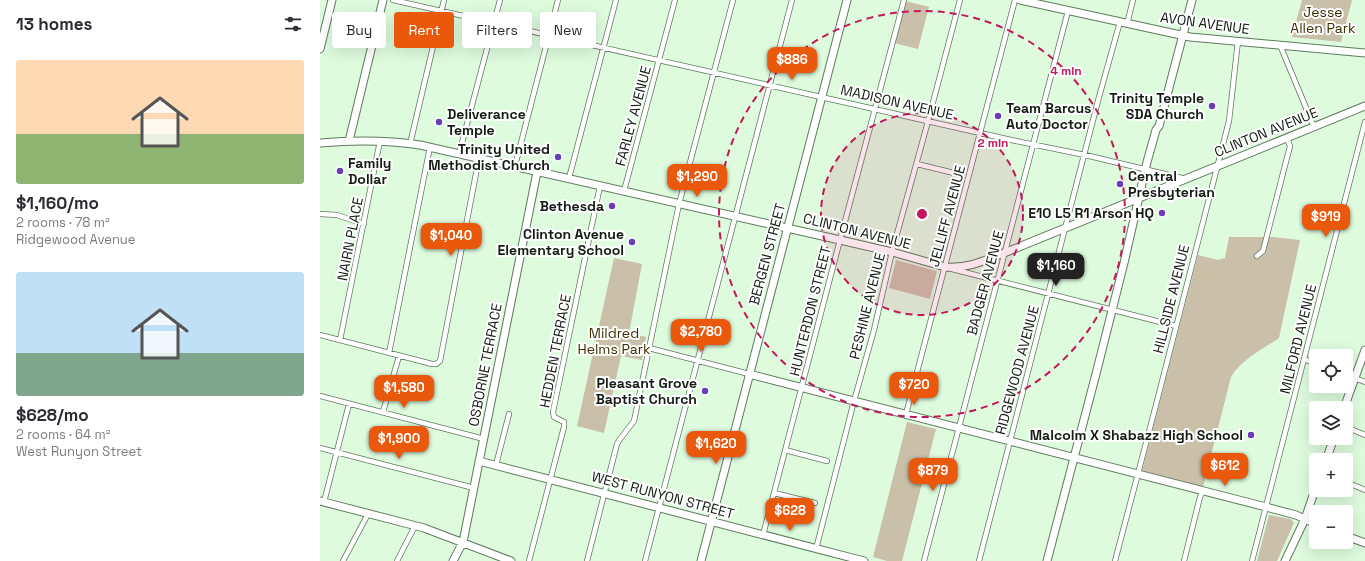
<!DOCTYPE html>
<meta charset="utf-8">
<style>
body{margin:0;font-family:"Space Grotesk",sans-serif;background:#f2f2f3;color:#2b2b33;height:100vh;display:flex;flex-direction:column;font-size:15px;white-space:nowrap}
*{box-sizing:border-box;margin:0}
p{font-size:13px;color:#7c7c81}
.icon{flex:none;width:22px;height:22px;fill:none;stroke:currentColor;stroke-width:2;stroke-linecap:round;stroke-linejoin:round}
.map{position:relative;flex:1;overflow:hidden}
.panel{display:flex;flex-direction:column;background:#fff;width:320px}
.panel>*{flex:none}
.hud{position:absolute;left:12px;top:12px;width:380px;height:36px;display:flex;gap:8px}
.fabs{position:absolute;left:989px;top:349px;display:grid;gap:8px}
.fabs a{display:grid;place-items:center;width:44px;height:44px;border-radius:4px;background:#fff;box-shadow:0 4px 16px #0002;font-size:20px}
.price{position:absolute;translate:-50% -34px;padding:0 9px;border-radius:8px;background:#ea580c;color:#fff;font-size:13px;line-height:26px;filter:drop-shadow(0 1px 2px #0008)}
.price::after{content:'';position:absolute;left:50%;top:24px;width:12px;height:9px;margin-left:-6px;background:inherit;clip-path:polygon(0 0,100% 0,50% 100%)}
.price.selected{background:#222;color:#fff}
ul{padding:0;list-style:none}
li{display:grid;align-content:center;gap:8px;height:212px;padding:0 16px}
li span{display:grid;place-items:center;height:124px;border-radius:4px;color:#555}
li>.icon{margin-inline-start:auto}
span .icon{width:72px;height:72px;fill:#fffc;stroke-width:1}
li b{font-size:17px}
h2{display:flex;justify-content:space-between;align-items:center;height:48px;padding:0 16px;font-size:17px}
.chip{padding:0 14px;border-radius:4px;background:#fff;box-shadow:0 4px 16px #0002;font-size:14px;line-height:36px}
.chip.selected{background:#ea580c;color:#fff}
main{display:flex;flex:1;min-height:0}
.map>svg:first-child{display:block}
</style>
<main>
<section class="panel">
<h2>13 homes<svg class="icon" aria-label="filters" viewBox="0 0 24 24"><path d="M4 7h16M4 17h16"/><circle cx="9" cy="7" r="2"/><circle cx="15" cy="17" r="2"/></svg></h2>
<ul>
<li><span style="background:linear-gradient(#ffd9b3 60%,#8fb573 0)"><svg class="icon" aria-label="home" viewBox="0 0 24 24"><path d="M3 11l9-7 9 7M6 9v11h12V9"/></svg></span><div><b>$1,160/mo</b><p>2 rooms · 78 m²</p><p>Ridgewood Avenue</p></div></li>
<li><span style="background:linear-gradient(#bfe0f5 65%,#7fa58c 0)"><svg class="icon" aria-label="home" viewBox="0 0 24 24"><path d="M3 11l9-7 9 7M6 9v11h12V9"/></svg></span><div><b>$628/mo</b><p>2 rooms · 64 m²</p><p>West Runyon Street</p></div></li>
</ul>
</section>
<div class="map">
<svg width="1045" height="561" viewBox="0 0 1045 561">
<rect width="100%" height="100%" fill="#defbde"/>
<path fill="#cabfa8" d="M982,0H1032L1021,42L972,37Z
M585,1L609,7L598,49L574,43Z
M909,237H953L980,240L959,338C943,349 921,360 911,377L883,487L822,471L878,255L898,260L905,258Z
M294,258L322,264L309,333L326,337L322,360L301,356L284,433L257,426Z
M576,260L617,271L610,299L569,288Z
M587,422L616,429L582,561H567L553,557Z
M949,515L971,519L974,523L957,561H937Z"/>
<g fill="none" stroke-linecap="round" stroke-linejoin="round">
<defs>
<path id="street" d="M73,0L691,140L765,155L866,179
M807,24L813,0
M960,45L994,127
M90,144L124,0
M139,154L180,0
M597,164L638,174
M195,166L238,0
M249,178L296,0
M304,191L355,0
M0,214L17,215L44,224
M937,256L943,251L970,146L967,138
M632,269L856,326
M0,335L112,364H116L120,361L159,158
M20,340L60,141
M329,348L429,374
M69,353L110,147
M984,359L996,364
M1026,375L1045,382
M0,396L164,439
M63,412L79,356
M586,414L695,0
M1026,427L1045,435
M0,448L154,488
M465,450L507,461
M176,465L189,414
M1026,482L1045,490
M454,493L495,503
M4,502L29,404
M443,535L520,240L584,0
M496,549L534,401L554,330L572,252L607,125L640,0
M23,561L48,514
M77,561L95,526
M209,561L244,427V422L234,417L233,412L280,186
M267,561L297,444L300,439L314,421L359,204L413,0
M325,561L472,0
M604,561L748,11
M659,561L779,97L800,22
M795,561L836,405L909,121L918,41
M864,561L880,497L883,491
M932,561L1045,122"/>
<path id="secondary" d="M700,0L870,37L1045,53
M0,49L12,0
M29,141L63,0
M0,143C34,140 67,140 100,145L520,240L572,252L625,267C646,269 664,261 684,253L1045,106
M429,374L946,507L976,515L996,524
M1024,408L1045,350
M1006,460L1014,438
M159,461L544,561
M0,501L104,528L191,561
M1026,536L1045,543
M133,561L143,542L217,172
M381,561L527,0
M727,561L777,370L804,263L827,162L836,130L839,126L872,0
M965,561L985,519L996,487"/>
</defs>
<use href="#street" stroke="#60795f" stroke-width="6"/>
<use href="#secondary" stroke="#60795f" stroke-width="9"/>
<use href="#street" stroke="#fff" stroke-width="4.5"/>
<use href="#secondary" stroke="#fff" stroke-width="7"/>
</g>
<circle cx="602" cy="214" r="101" fill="#c2185b" fill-opacity=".12"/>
<g fill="none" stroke="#c2185b" stroke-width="2" stroke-dasharray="7 5">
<circle cx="602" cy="214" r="101"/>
<circle cx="602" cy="214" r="203"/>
</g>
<g fill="#683eb6" stroke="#fff" stroke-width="1.5">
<circle cx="892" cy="106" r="4"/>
<circle cx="678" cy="116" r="4"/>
<circle cx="119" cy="122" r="4"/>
<circle cx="238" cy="157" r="4"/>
<circle cx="20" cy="171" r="4"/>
<circle cx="800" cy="184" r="4"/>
<circle cx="292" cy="206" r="4"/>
<circle cx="842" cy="213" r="4"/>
<circle cx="312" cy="242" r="4"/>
<circle cx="385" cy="391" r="4"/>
<circle cx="931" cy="435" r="4"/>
</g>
<g text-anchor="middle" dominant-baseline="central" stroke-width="4" stroke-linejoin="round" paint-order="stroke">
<g font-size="14" fill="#402d00" stroke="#fff">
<text x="1003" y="12">Jesse<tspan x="1003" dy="16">Allen Park</tspan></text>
<text x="294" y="333">Mildred<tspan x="294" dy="16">Helms Park</tspan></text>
</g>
<g font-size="14" fill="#131d13" stroke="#fff">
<text transform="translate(885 23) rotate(8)">AVON AVENUE</text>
<text transform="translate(577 102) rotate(13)">MADISON AVENUE</text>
<text transform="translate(313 116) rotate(-75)">FARLEY AVENUE</text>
<text transform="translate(946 132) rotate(-22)">CLINTON AVENUE</text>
<text transform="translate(627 216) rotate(-75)">JELLIFF AVENUE</text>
<text transform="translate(537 231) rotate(14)">CLINTON AVENUE</text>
<text transform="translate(30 239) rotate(-79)">NAIRN PLACE</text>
<text transform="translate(447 254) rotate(-75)">BERGEN STREET</text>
<text transform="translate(665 283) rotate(-75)">BADGER AVENUE</text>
<text transform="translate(851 299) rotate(-76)">HILLSIDE AVENUE</text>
<text transform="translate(547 306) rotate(-76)">PESHINE AVENUE</text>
<text transform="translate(490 311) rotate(-76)">HUNTERDON STREET</text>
<text transform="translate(978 339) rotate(-76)">MILFORD AVENUE</text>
<text transform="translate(235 351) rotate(-79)">HEDDEN TERRACE</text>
<text transform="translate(165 365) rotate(-79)">OSBORNE TERRACE</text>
<text transform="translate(697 370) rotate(-75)">RIDGEWOOD AVENUE</text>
<text transform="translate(343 495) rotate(15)">WEST RUNYON STREET</text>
</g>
<g font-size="14" font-weight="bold" fill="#131d13" stroke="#fff" text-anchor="end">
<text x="884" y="98">Trinity Temple<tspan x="884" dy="16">SDA Church</tspan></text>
<text x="686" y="108" text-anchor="start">Team Barcus<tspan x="686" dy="16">Auto Doctor</tspan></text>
<text x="127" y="114" text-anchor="start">Deliverance<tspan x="127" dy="16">Temple</tspan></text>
<text x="230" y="149">Trinity United<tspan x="230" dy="16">Methodist Church</tspan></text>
<text x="28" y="163" text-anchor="start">Family<tspan x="28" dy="16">Dollar</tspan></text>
<text x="808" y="176" text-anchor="start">Central<tspan x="808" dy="16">Presbyterian</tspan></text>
<text x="284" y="206">Bethesda</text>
<text x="834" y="213">E10 L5 R1 Arson HQ</text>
<text x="304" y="234">Clinton Avenue<tspan x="304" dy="16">Elementary School</tspan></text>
<text x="377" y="383">Pleasant Grove<tspan x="377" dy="16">Baptist Church</tspan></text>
<text x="923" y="435">Malcolm X Shabazz High School</text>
</g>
</g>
<circle cx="602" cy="214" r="6" fill="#c2185b" stroke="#fff" stroke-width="2"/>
<g font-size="12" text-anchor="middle" font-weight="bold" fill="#c2185b" stroke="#fff" stroke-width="4" stroke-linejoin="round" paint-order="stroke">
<text x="746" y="75">4 min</text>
<text x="673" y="147">2 min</text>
</g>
</svg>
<div class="fabs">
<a><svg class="icon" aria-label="locate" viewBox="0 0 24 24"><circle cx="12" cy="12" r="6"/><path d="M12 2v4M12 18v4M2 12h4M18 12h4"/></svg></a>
<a><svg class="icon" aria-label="layers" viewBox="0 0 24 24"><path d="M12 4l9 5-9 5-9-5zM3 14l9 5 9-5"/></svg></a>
<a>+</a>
<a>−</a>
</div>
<b class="price" style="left:472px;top:81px">$886</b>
<b class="price" style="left:377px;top:198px">$1,290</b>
<b class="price" style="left:1006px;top:238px">$919</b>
<b class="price" style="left:131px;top:257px">$1,040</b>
<b class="price selected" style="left:736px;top:287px">$1,160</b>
<b class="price" style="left:381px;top:353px">$2,780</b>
<b class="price" style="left:594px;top:406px">$720</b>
<b class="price" style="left:84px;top:409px">$1,580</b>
<b class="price" style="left:79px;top:460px">$1,900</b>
<b class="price" style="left:396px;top:465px">$1,620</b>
<b class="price" style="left:905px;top:487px">$612</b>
<b class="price" style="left:613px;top:492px">$879</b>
<b class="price" style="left:470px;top:532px">$628</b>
<div class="hud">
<a class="chip">Buy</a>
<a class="chip selected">Rent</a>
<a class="chip">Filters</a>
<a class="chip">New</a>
</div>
</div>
</main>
